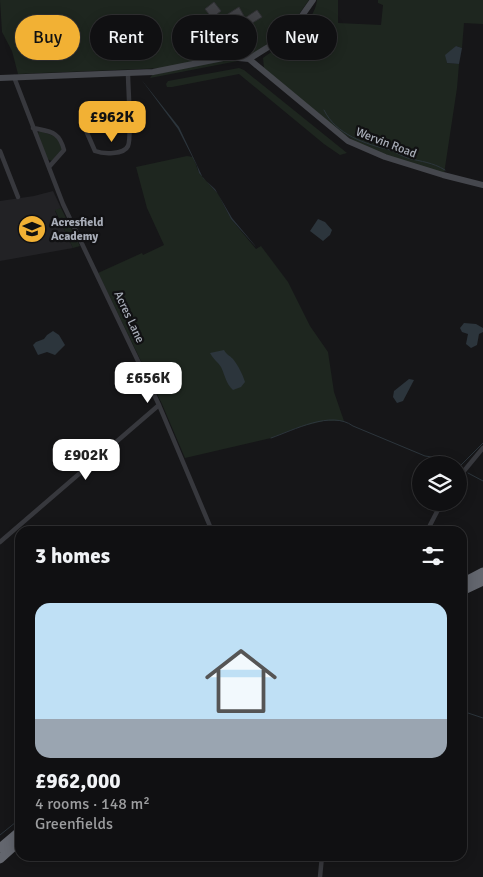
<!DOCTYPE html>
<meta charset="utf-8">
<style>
body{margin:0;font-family:Signika,sans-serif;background:#1e1e20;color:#f1f3f6;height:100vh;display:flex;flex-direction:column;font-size:19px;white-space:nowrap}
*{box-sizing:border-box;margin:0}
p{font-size:16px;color:#9c9d9f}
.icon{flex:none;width:28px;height:28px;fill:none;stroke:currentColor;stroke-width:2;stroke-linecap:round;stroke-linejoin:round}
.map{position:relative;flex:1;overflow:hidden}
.sheet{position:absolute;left:15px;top:526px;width:452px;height:335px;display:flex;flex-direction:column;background:#101012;border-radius:15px;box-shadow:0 2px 12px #0003,0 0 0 1px #303032}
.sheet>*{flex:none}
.top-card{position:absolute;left:15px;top:15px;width:454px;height:45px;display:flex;gap:10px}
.fabs{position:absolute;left:412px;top:456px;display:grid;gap:10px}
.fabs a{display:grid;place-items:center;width:55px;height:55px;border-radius:50%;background:#101012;box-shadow:0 2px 12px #0003,0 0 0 1px #303032;font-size:25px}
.price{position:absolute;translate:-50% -42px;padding:0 11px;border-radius:10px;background:#fff;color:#222;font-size:16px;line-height:32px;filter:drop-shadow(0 1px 2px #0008)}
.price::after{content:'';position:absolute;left:50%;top:30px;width:15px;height:11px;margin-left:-8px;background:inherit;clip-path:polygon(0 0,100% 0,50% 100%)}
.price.on{background:#f2b134;color:#111}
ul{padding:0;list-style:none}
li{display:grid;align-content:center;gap:10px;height:265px;padding:0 20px}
li span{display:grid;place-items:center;height:155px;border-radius:15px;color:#555}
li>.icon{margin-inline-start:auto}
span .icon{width:90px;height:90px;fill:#fffc;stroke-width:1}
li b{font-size:21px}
h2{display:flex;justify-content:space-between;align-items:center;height:60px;padding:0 20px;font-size:21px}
.pill{padding:0 18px;border-radius:22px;background:#101012;box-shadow:0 2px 12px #0003,0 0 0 1px #303032;font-size:18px;line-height:45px}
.pill.on{background:#f2b134;color:#111}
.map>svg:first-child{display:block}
</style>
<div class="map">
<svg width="483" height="877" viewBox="0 0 483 877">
<rect width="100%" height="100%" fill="#161618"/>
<path fill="#222225" d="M53,191L61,208L55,211L73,248L0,261V201L34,196Z"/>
<path fill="#1e261f" d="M0,0H309L289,28L256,53L223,54L165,68L18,74L12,51L2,32Z
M317,0H338V23L381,25L383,5L378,3V0H483V24L464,23L462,48L456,46L446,58L447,63L459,64L457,88L444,174L368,150L326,122L264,68L263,58C281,45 315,24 317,0Z
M229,59L243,60L150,78L152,75Z
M239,68L244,70L347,153L340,155L324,144L239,74L172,87H167L166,84L168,81Z
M40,131L57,137L62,149L52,161L47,159L38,133Z
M187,156L193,157L199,173L218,194L231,219L256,249L261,246L288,282L310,326L328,352L334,392L344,421H324L296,428L271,438L185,458L162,404L98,273L142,253L143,255L164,245L147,208L136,167Z
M61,208L80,246L73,248L55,210Z"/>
<path fill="#2c353c" d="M456,46L462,48L459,64L447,63L445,55Z
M141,79L179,127L203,178L215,189L232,218L257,248L231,219L218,194L199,173L197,166L178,129Z
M318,219L325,222L332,230L330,235L323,241L310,231Z
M464,323L476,324L483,328V332L479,334L477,345L471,348L466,344L468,334L462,332L460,328Z
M53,331L59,335L65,345L55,355L47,352L38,355L33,345L36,342L44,339L47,335Z
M224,350C227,355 229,355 233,359C238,365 243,375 245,382L241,387L233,390C226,384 225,375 221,367C218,362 213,359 210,353Z
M409,379L414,380L403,401L397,403L393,397L394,391Z"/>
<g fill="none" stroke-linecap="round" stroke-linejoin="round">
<path stroke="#2c353c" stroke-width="1" d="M324,110C336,135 366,144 390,150C396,152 401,156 408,158C422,162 432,162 445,170
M271,438C294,430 331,410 353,426L425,456L432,457L452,465
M459,467L483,443
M468,473L483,481
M462,711L483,718
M0,835L16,822L20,815"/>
</g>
<path fill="#404145" stroke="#303034" d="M214,2L221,11L212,18L205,9Z
M239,7L245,18L257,10L262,17L249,25L253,30L232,43L224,30L209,39L205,33L218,24L217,21Z
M102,32H117L119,39H121L117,53H110L105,56L97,42L102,39Z"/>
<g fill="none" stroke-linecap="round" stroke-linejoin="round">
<path stroke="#37383d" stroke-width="4.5" d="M128,74C128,86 132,138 128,146C124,155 103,154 95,151L84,126V120L90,116L129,114
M14,77L63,204L159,405L212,531
M33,128C51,132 59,131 64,150L49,167
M0,151L18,197
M459,477L483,448
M427,531L442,502
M0,542L159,405
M320,877L322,856"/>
<path stroke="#45474d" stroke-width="6" d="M249,59L348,141L385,157L443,175L483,185
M0,78L153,72L228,57L249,59L278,41L294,27L313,0"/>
<path stroke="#63666e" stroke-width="9" d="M462,583L483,572
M462,591L483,581
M0,848L20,831
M0,859L20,841"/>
</g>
<defs>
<symbol id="school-disc" viewBox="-11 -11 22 22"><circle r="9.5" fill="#f2b134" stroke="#111113"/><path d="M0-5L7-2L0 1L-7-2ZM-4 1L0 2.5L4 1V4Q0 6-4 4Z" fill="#111"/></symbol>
</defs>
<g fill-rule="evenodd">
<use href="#school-disc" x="16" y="213" width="32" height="32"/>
</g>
<g text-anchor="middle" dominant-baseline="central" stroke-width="4.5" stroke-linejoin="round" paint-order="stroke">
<g font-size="12" fill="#a8adb8" stroke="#111113">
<text transform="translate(386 143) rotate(21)">Wervin Road</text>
<text transform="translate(129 317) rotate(65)">Acres Lane</text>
</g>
<g font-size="12" font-weight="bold" fill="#a8adb8" stroke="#111113" text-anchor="start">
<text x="51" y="222">Acresfield<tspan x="51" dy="14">Academy</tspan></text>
</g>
</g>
</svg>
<div class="fabs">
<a><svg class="icon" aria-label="layers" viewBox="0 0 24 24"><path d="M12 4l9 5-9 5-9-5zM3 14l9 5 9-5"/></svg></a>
</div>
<b class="price on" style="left:112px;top:143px">£962K</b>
<b class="price" style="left:148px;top:404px">£656K</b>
<b class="price" style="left:86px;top:481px">£902K</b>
<div class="top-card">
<a class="pill on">Buy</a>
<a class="pill">Rent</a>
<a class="pill">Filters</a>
<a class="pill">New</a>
</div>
<section class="sheet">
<h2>3 homes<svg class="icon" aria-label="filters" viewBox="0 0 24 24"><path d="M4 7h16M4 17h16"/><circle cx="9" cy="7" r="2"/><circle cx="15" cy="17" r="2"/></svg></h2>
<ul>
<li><span style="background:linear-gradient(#bfe0f5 75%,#9aa5b1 0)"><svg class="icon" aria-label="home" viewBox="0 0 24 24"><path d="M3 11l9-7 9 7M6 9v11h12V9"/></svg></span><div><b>£962,000</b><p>4 rooms · 148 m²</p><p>Greenfields</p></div></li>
</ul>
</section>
</div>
